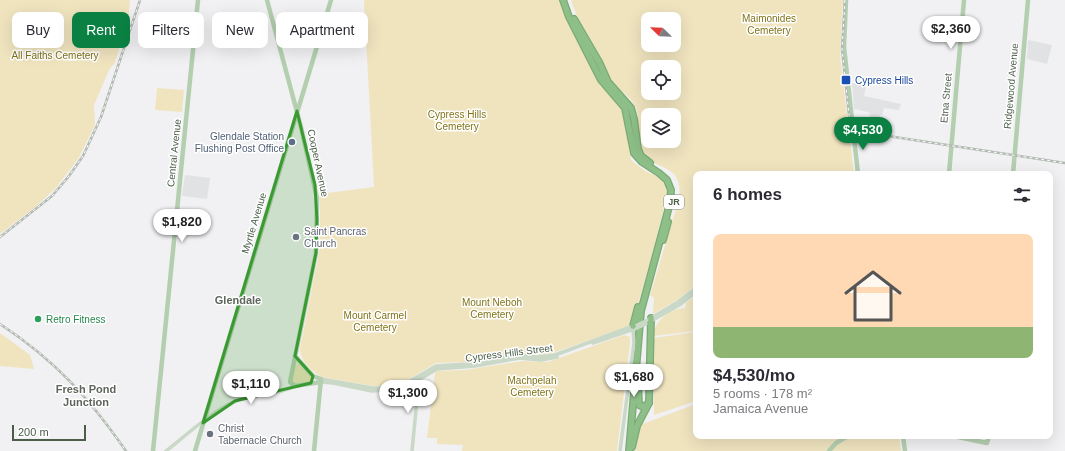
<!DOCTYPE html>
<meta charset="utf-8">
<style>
body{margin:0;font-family:Arial,sans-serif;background:#f2f2f3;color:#2b2b33;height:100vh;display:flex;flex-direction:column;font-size:15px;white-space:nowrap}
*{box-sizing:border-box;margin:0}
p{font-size:13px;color:#7c7c81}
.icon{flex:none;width:22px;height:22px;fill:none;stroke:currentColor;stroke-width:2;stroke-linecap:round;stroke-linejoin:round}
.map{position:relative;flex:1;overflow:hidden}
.sheet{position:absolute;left:693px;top:171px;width:360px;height:268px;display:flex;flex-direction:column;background:#fff;border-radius:8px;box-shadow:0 4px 16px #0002}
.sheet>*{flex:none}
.guide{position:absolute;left:12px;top:12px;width:380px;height:36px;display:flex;gap:8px}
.needle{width:26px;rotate:293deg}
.tools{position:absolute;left:641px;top:12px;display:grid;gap:8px}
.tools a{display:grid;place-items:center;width:40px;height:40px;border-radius:8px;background:#fff;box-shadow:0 4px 16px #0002;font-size:20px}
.scale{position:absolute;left:12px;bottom:10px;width:74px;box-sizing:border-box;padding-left:4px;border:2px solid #4b5e48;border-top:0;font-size:11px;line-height:14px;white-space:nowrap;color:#4b5e48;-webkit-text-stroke:3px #fff;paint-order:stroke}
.price{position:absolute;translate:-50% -34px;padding:0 9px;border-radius:14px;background:#fff;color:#222;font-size:13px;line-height:26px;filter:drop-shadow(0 1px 2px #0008)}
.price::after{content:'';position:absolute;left:50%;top:24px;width:12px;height:9px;margin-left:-6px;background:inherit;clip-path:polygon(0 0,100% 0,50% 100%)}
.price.active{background:#0b8043;color:#fff}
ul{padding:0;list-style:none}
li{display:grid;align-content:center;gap:8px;height:212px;padding:0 20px}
li span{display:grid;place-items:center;height:124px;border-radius:8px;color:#555}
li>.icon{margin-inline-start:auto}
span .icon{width:72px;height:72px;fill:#fffc;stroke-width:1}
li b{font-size:17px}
h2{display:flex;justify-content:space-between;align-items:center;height:48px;padding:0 20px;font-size:17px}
.pill{padding:0 14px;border-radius:8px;background:#fff;box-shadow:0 4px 16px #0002;font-size:14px;line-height:36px}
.pill.active{background:#0b8043;color:#fff}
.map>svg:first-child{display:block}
</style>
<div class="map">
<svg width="1065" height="451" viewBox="0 0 1065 451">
<rect width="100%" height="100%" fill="#f1f0f2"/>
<path fill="#e1e2e3" d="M1028,40L1052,45L1047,64L1027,59Z
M852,83L866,86L864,96L901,104L899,110L884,108L882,115H880L878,129L872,128V125L868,124L870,114L868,112L854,109Z
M185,175L210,178L207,199L182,196Z"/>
<path fill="#f0e4bf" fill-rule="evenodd" d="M0,0H130L128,25L114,64L109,70L94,105L95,125L78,159L55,189L34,208L0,234Z
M364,0H560L567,22L601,87L616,98L622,106L627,121L631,160C636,164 642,169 647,172C658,176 665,179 668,191L652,255L632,325L547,355L513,354L470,362L436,363L411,378L392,385L372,386L322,377C312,372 300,360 300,349L320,248V194L374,187Z
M571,0H843L840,56L854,174H696V285L677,300L653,314L654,297L650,296L678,202C687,163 654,171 643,153C635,140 641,123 636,108C630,94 616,90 610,79C605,72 603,62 599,54C589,36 577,20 571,0ZM648,19H674V45H648ZM648,67H674V93H648ZM648,115H674V141H648Z
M157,88L184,90L182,112L155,110Z
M696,295V331L653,336C654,322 670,308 685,308L686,303Z
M696,332V401L654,415V338Z
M0,333L30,355L34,369L0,366Z
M624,335L630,337V343L617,451H462L463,445L437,444V438H427L435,373L437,371L465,370L523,361L548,362Z
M298,363L312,378L311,381L295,385L292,383L294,365Z
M696,404V436H899L901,451H635L640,425Z"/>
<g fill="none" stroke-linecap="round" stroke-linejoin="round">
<defs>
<path id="highway" d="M563,0L569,17L601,80L625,108L634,153L642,162L659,173L667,180L671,190L670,203L641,311L629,451
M574,19L599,62L608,82L631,108L634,119L638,149L641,156L650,163
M663,240L668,222
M633,326L638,307
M638,385L639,405L643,407L649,403
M632,447L637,426L649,403L651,318"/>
</defs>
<use href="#highway" stroke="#79ab73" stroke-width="8"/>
<path stroke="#c9d8c7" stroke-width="3.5" d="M646,321L678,302L696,288
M651,321L681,304L696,292
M593,343L637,328
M321,379L372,388H388L405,384L436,366L467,364L519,355L538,357L555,355L633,326
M321,382L333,383L372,391L388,390L413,383L437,369L475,366L519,358L541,360L557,357
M166,451C184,437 215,409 236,401C255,393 277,396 295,386
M412,451L419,379
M620,451L634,343L633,329"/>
<path stroke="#b4cfb0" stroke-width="4.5" d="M267,0L301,127L317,198L316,253L290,382L295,386L321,382
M846,0L844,47L858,174
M949,174L964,0
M1013,174L1028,0
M295,356L313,376L321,379L314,451
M903,436L905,451
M953,436L987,443L989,436
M153,451L198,0
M195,451L331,0
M829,451L836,443L848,436"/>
<use href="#highway" stroke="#8ebf88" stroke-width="5.5"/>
<defs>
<path id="rail" d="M845,0L842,49L849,115L856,127L868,133L1065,163
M0,237L52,196L69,176L83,156L101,117L140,0
M0,324C55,360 89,398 126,451"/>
</defs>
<use href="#rail" stroke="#b2bab2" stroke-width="2.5"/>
<use href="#rail" stroke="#fff" stroke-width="1" stroke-dasharray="3" stroke-linecap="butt"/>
<path stroke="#c9d8c7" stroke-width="3.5" d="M637,325L646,321
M637,328L646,324"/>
</g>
<path fill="#3a9a32" fill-opacity="0.2" stroke="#3a9a32" stroke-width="3" stroke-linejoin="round" d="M297,111L315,185L317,220L316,253L295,356L313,376L311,383L235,401L203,423Z"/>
<rect fill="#1a4fb4" stroke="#fff" stroke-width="1.5" x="841" y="75" width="10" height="10" rx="2"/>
<circle fill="#5c6f8a" stroke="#fff" stroke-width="1.5" cx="292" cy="142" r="4"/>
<g fill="#6b7280" stroke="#fff" stroke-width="1.5">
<circle cx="296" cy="237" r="4"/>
<circle cx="210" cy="434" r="4"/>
</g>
<circle fill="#2e9e5b" stroke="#fff" stroke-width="1.5" cx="38" cy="319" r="4"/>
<g text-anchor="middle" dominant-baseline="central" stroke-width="3" stroke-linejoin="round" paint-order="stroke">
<rect fill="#fff" stroke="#818e7f" stroke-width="1" x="664" y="195" width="20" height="14" rx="3"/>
<g font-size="9" font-weight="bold" fill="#4b5e48">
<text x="674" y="202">JR</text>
</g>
<g font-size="10" fill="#817317" stroke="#fff">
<text x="769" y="18">Maimonides<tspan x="769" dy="12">Cemetery</tspan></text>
<text x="55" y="55">All Faiths Cemetery</text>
<text x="457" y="114">Cypress Hills<tspan x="457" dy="12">Cemetery</tspan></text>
<text x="492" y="302">Mount Neboh<tspan x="492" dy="12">Cemetery</tspan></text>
<text x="375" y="315">Mount Carmel<tspan x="375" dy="12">Cemetery</tspan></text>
<text x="532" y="380">Machpelah<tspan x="532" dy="12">Cemetery</tspan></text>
</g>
<g font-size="10" fill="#164399" stroke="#fff" text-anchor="start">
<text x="855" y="80">Cypress Hills</text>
</g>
<g font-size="10" fill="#4b5e48" stroke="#fff">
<text transform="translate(1011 86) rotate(-85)">Ridgewood Avenue</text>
<text transform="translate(946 98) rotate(-85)">Etna Street</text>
<text transform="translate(174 153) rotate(-84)">Central Avenue</text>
<text transform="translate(318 163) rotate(78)">Cooper Avenue</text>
<text transform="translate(254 223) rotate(-73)">Myrtle Avenue</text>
<text transform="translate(509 353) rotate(-7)">Cypress Hills Street</text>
</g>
<g font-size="10" fill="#4e5e75" stroke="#fff" text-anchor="end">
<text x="284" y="136">Glendale Station<tspan x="284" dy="12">Flushing Post Office</tspan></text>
</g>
<g font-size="10" fill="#5b616d" stroke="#fff" text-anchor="start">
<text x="304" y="231">Saint Pancras<tspan x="304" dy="12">Church</tspan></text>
<text x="218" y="428">Christ<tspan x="218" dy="12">Tabernacle Church</tspan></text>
</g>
<g font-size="10" fill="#27864d" stroke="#fff" text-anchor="start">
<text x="46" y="319">Retro Fitness</text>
</g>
<g font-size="11" font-weight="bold" fill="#5d655c" stroke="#fff">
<text x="238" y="300">Glendale</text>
<text x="86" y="389">Fresh Pond<tspan x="86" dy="13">Junction</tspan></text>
</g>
</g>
</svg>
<div class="tools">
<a><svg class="needle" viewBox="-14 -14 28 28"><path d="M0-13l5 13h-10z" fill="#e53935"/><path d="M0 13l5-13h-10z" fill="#7c7c81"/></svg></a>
<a><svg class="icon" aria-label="locate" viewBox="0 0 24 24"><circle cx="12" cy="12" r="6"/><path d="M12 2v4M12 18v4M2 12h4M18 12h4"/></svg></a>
<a><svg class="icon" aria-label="layers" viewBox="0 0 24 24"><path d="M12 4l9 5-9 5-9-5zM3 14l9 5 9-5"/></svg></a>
</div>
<div class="scale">200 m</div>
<b class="price" style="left:951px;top:50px">$2,360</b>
<b class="price active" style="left:863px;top:151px">$4,530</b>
<b class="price" style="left:182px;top:243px">$1,820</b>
<b class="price" style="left:634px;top:398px">$1,680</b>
<b class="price" style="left:251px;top:405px">$1,110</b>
<b class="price" style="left:408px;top:414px">$1,300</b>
<div class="guide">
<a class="pill">Buy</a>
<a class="pill active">Rent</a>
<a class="pill">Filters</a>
<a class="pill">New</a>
<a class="pill">Apartment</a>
</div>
<section class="sheet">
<h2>6 homes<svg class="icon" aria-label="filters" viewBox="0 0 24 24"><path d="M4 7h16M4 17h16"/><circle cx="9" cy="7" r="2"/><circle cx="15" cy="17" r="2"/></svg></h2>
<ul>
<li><span style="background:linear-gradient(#ffd9b3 75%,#8fb573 0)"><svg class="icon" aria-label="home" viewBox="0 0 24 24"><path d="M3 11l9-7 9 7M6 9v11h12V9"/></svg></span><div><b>$4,530/mo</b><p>5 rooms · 178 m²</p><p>Jamaica Avenue</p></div></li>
</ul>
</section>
</div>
